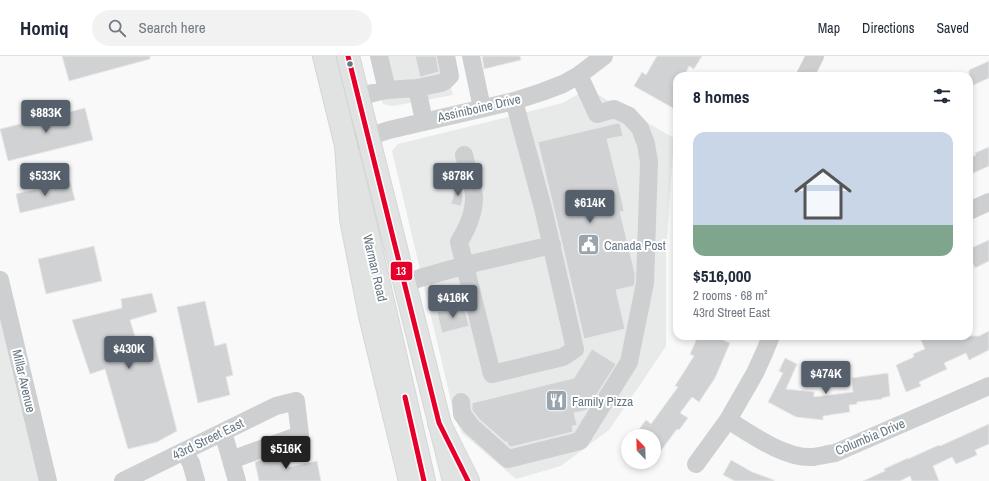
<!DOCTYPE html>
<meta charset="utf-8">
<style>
body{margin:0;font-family:"Archivo Narrow",sans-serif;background:#f2f2f3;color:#1f2937;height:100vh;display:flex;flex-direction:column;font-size:15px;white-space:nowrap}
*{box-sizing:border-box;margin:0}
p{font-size:13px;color:#747a83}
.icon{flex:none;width:22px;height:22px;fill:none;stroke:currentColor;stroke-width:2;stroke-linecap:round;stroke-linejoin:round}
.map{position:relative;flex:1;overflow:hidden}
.details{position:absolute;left:673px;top:16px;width:300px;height:268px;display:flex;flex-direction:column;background:#fff;border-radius:12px;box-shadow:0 2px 6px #0003}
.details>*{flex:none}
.needle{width:26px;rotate:337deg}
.buttons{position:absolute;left:621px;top:373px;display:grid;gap:8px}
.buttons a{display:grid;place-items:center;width:40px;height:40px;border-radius:50%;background:#fff;box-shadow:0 2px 6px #0003;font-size:20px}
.price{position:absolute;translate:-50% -34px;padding:0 9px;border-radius:4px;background:#56606c;color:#fff;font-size:13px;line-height:26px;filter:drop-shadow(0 1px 2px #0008)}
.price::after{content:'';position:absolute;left:50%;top:24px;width:12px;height:9px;margin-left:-6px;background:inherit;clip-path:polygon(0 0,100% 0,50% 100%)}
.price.current{background:#222;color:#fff}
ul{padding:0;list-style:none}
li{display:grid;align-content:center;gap:8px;height:212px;padding:0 20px}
li span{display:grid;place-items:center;height:124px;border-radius:12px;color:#555}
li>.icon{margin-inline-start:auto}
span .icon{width:72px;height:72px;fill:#fffc;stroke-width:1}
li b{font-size:17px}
h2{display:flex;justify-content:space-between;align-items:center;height:48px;padding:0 20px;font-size:17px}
header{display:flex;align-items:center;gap:24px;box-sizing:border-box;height:56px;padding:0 20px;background:#fff;border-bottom:1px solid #e0e1e3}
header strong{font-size:19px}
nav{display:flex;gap:22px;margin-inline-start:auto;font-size:14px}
.search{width:280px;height:36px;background:#f2f2f3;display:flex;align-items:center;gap:10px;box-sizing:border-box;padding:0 14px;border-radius:22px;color:#747a83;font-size:15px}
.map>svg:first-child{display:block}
</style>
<header>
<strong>Homiq</strong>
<div class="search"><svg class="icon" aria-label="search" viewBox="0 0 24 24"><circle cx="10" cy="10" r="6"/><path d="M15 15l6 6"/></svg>Search here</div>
<nav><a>Map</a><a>Directions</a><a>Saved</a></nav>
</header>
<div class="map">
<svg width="989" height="425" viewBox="0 0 989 425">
<rect width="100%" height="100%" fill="#f9f9f9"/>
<path fill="#e8e9e9" d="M371,0H442L453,39L393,50L383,48Z
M588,33L674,82L666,196V290L644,323L609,374L561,410L516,423L462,377L455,362L392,95L398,88L508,61L562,47Z
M0,224L48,425H0Z"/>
<path fill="#d0d2d3" stroke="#e8e8e8" d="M62,0H150V3L69,25Z
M415,0H436L439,16L420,21Z
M482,0H520L521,4L484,13Z
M657,0H702L694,13L689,10L684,20H677V45L673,52L634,30L642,16L646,19Z
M989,5V22L969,31V14Z
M85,52L93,84L8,105L0,73Z
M618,67L620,68L623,80L607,83L623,149L624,155L620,156L635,217V226L634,230L616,234L625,273L584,283L562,187L538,86Z
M989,91V110L969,119V102L976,99L975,97Z
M70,125L75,144L20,157L16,138Z
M456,130L462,131L463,142L461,150L451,148Z
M989,184V205L975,212L969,198V193Z
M94,190L102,225L46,238L38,203Z
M152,237L157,256L130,264L136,284L153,281L177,375L157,386L128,393L105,313L90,318L72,264L122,252L121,243Z
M205,245L215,290L226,287L233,319L226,321L230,339L198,347L177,251Z
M464,250L469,270L442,277L437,256Z
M989,275V294L969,304L966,297L944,307L947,313L919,326L921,330L906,336L896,309L914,301L913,298L925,293L919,280H979Z
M698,280H714L730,287L715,322L699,346L692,341L680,357L688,362L679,374L677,373L654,404V380H634L646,364L651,368L678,331L675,330L694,300L690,298Z
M592,293L616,308L587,354L574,357L577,369L572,370L573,376L511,391L508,389L507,386H505L479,363L472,354V347L574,322Z
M785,302L797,308L786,333L814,336V341L853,336L852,322L888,317L890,340L882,342V343L857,346V348L849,349L850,356L823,360V364L796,361L768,346L783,317L779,315Z
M989,368V388L975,394L977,399L956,408L952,401L933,410L939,425H912L910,420L900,425H863L885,415L884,413L908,402V403L939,389L940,390Z
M286,395L289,411L317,405L321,425H259L255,406Z
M731,404L752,416L774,424V425H735L723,419Z"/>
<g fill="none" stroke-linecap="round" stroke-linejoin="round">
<defs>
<path id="major" d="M324,0L364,162L424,425
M348,0L454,425"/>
<path id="highway" d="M346,88L351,163L370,260L410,425
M439,367L468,425"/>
</defs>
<use href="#major" stroke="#d5d6d7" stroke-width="24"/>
<use href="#highway" stroke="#d5d6d6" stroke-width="24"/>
<path stroke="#cecfd0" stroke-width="18" d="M379,0L387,34
M471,0L482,52
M805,20L815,0
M417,32L424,65
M359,41L373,37L387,34L417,32L441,27L445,25L450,20L446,0
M346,88L389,74L514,45L542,36L563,28L579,19L604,0
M464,99C467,112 474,130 474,142C474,158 467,173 459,186L492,318L563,301L575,293L543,152L514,45
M969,155L989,146
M0,224L48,425
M405,228L420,222L466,209L552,189
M461,346L462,358L471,370L508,403L580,385L629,306L645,227L649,106L646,88L640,72L629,60L614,53L597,58L579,19
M728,364C751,378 785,403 813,401C820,400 828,398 835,397L989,330
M223,376L237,425
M184,395L191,407L196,425
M696,408L728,364L755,317L765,295L771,280
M123,425L276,350L296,345L300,379L231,404"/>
<use href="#major" stroke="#e1e2e2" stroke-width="22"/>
<use href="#highway" stroke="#e1e2e2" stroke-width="22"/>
<defs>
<path id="bus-1" d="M348,0L439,367L468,425
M405,341L424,425"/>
</defs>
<use href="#bus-1" stroke="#fff" stroke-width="8"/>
<use href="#bus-1" stroke="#e4002b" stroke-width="5"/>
</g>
<defs>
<symbol id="civic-square" viewBox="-11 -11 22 22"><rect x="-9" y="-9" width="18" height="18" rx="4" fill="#99a4ac" stroke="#fff"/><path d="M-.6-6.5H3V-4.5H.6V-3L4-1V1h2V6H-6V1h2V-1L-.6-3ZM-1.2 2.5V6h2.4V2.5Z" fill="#fff"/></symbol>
<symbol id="restaurant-square" viewBox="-11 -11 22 22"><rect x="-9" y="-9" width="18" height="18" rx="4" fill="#99a4ac" stroke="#fff"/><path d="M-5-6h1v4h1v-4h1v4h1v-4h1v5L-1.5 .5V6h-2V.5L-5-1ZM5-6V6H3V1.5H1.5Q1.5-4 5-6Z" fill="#fff"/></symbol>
</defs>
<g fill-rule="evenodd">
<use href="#civic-square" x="576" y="176" width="25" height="25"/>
<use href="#restaurant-square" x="544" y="332" width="25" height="25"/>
</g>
<circle fill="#657683" stroke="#fff" stroke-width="1.5" cx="350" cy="8" r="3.5"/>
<g text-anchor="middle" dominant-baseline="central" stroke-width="4" stroke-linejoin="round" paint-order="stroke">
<g font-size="13" fill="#657683" stroke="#fff">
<text transform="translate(479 52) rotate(-13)">Assiniboine Drive</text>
<text transform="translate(375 212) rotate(77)">Warman Road</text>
<text transform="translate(24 325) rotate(77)">Millar Avenue</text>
<text transform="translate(870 381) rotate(-23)">Columbia Drive</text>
<text transform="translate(208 383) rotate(-26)">43rd Street East</text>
</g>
<g font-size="13" fill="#657683" stroke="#fff" text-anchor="start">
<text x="604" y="189">Canada Post</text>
<text x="572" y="345">Family Pizza</text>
</g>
</g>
<rect stroke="#fff" stroke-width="1.5" x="390" y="205" width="23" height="20" rx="4" fill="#e4002b"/>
<g font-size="11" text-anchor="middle" font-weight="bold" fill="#fff">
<text x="401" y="219">13</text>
</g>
</svg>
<div class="buttons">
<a><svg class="needle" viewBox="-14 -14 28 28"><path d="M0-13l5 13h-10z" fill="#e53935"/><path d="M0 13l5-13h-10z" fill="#747a83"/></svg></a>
</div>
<b class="price" style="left:46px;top:78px">$883K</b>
<b class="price" style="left:45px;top:141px">$533K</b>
<b class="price" style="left:458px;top:141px">$878K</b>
<b class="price" style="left:590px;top:168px">$614K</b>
<b class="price" style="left:453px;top:263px">$416K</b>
<b class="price" style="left:129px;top:314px">$430K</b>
<b class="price" style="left:826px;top:339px">$474K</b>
<b class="price current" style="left:286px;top:414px">$516K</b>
<section class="details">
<h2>8 homes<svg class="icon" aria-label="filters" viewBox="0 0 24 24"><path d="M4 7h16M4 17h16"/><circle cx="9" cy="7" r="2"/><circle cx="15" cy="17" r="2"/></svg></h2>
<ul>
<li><span style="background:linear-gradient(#c9d6e8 75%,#7fa58c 0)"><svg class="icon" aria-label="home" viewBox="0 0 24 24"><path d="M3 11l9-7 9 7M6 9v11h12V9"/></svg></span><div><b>$516,000</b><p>2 rooms · 68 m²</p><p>43rd Street East</p></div></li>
</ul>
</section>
</div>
